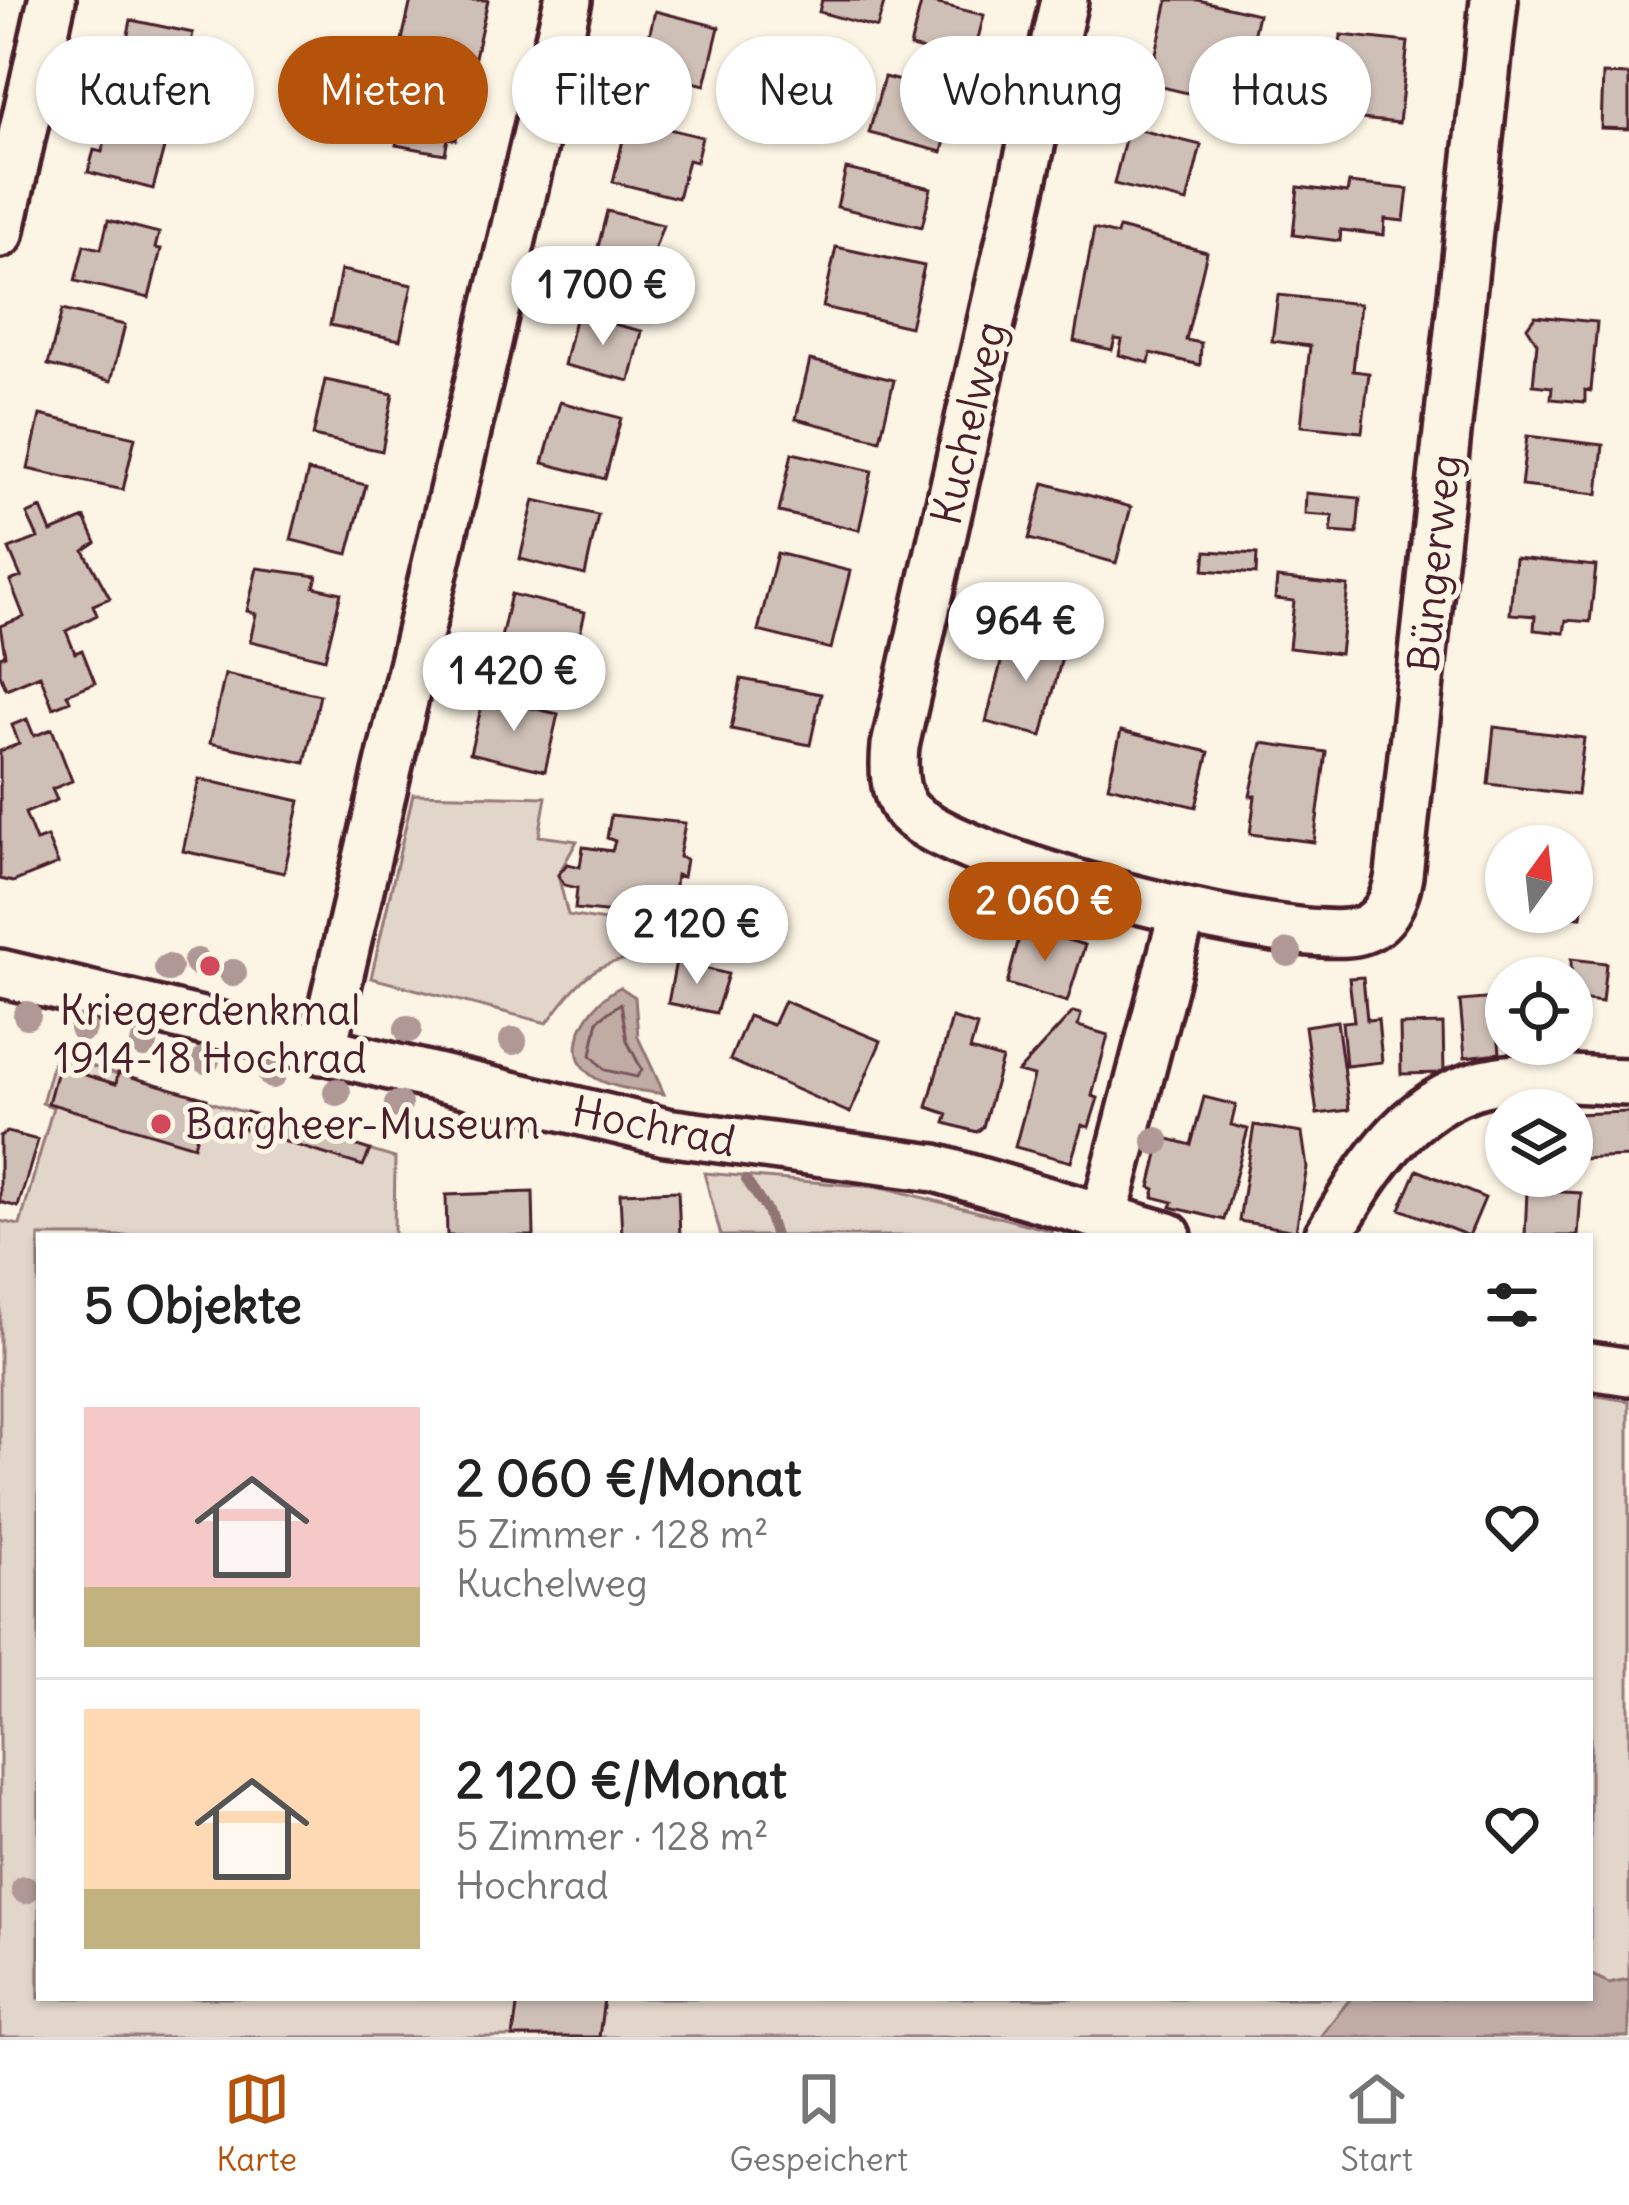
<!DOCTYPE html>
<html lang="de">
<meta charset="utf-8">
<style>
body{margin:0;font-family:Delius,sans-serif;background:#f6f6f6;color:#222;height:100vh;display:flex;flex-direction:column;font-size:45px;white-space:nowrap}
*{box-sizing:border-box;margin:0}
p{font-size:39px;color:#767676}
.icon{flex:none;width:66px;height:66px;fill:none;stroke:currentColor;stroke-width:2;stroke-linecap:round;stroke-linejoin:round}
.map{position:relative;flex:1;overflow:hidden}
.drawer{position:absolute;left:36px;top:1233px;width:1557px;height:768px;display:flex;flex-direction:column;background:#fff;border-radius:0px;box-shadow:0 3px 9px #0004}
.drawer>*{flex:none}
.top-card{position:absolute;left:36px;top:36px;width:1557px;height:108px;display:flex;gap:24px}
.needle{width:78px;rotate:15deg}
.fabs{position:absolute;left:1485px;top:825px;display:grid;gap:24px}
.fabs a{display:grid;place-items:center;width:108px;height:108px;border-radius:50%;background:#fff;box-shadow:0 3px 9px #0004;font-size:60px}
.price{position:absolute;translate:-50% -102px;padding:0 27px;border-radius:42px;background:#fff;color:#222;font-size:39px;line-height:78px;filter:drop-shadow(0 3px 6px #0008)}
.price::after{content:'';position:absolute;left:50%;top:72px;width:36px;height:27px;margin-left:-18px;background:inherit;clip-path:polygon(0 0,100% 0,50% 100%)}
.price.on{background:#b45309;color:#fff}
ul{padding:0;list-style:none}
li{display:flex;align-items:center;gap:36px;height:300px;padding:0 48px}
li+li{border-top:3px solid #e0e0e0}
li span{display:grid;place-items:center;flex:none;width:336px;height:240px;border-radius:0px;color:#555}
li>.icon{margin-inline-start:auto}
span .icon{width:144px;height:144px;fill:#fffc;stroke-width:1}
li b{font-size:51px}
h2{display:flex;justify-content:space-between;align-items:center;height:144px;padding:0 48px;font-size:51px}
.tag{padding:0 42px;border-radius:54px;background:#fff;box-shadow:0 3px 9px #0004;font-size:42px;line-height:108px}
.tag.on{background:#b45309;color:#fff}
.menu{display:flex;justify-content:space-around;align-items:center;height:168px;border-top:3px solid #e0e0e0;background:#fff;font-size:33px;color:#767676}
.menu a{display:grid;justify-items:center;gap:6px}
.menu .on{color:#b45309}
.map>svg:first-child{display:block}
</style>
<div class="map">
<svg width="1629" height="2037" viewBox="0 0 1629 2037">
<rect width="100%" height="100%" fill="#fcf5e5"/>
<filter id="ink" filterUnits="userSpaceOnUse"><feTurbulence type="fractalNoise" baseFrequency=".00833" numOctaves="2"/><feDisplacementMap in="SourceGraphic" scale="24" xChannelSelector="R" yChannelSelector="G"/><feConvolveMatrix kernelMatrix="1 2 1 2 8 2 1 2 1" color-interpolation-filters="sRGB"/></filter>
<g filter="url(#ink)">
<path fill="#e2d5ca" stroke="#967a7a" stroke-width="3" d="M413,794L546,797L539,836L577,841L558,875L568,915L683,934L678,954C599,961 595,959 547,1023L371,978Z
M55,1055L395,1158L394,1236H39V1998H1351L1320,2037H0V1221L20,1225L53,1107L42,1103Z
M704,1173L886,1188L1052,1231L1050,1236H721Z
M1590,1395L1629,1401V1979L1609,1983L1590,1974Z"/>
<path fill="#c0aca5" stroke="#917474" stroke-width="3" d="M620,987L635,997L638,1037L664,1094C643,1091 616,1089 597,1079C554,1055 590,1002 620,987Z
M1590,1974L1609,1983L1629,1979V2037H1320L1351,1998H1590Z"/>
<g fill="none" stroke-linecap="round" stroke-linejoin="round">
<path stroke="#79575c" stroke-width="3" d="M621,1003L627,1041L642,1070L637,1077L605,1070L591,1055L598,1020Z"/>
<path stroke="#917474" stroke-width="10" d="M746,1180L767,1211L775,1236"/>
</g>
<path fill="#cfc0b7" stroke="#4a1f2b" stroke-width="3" d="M411,0H488L475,57L402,40Z
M822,0H885L877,28L819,12Z
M922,0L984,15L972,62L910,47Z
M1168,0H1198L1258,14L1238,105L1149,84Z
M655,11L719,27L705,85L641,70Z
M131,20L193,33L179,96L118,83Z
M1341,35L1408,42L1399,123L1332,116Z
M389,74L466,90L456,140L448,138L445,154L396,145L399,133L378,128Z
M1603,74L1629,75V129L1601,128Z
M884,77L957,95L942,152L869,133Z
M628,119L702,137L696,162L688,160L678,198L613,182Z
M109,122L167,137L153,189L88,172L94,150L102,152Z
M1128,127L1201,145L1187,202L1114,184Z
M846,169L931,188L922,227L837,207Z
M1349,183L1408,189L1404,221L1385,219L1384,235L1341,230L1340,241L1293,235L1298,187L1347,193Z
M607,211L663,225L644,280L593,267Z
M108,220L159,233L155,248L161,249L149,298L75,281L84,245L101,249Z
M1119,228L1207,252L1186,340L1201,343L1200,365L1151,353L1149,363L1119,355L1122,340L1115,339L1112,350L1074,341L1094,229L1117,235Z
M836,247L924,266L910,327L823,307Z
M341,270L412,285L400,340L330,325Z
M1278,295L1360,304L1353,371L1369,373L1362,432L1301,426L1310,346L1272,341Z
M62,310L125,325L111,381L48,365Z
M576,315L642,331L630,381L564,365Z
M1535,316L1597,322L1591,391L1585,390V402L1551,399L1552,387L1533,385L1537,343L1527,327Z
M810,360L894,380L880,440L796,419Z
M325,380L393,394L382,451L313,436Z
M560,402L621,418L605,479L543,463Z
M40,415L135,437L123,490L28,469Z
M1527,436L1603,445L1598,494L1521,486Z
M792,453L872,471L859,530L779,512Z
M308,471L366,485L348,554L291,540Z
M1044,483L1131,507L1116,563L1029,539Z
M1306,493L1360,498L1357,534L1331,532L1333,516L1305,514Z
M534,500L598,515L585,575L520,559Z
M41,508L51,532L85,518L96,543L84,551L110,598L93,605L97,615L66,631L75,653L82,650L95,683L67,694L70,701L53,708L40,675L6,689L0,674V657L5,655L0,626L24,617L10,581L21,577L9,549L38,538L27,514Z
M1206,551L1257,554L1256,574L1204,570Z
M777,553L850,571L831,649L758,631Z
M1515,558L1596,566L1590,622L1566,620L1564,633L1534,630L1535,616L1510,614Z
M257,568L317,576L314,587L341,593L325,659L250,641L256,614L247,611Z
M1277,578L1348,586L1340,654L1289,648L1294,601L1275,599Z
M511,594L585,612L569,682L495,664Z
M1009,631L1065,645L1042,736L986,722Z
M225,674L320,695L305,763L210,743Z
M741,679L821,694L810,745L731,729Z
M484,697L558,714L545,771L470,753Z
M27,719L34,736L52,729L72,781L52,789L57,800L25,813L36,841L47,837L58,864L13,882L0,879V751L19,744L12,725Z
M1494,727L1584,738L1577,795L1488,784Z
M1121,731L1209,752L1196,807L1108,786Z
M1262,743L1326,752L1314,842L1250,834L1255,796H1250Z
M199,779L300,801L284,873L183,851Z
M611,815L685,823L679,857L686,859L683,877L676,875L672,919L575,909L577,888L564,885L558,875L567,864L580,867L583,847L612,851L615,841L607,838Z
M1572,869L1585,870L1581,917L1527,912H1572Z
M1022,927L1085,945L1067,1002L1007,984Z
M1571,959L1606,963L1602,1002L1572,998Z
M676,961L728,974L716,1013L668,1003Z
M1363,977L1367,1020L1378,1019L1382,1062L1346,1066L1342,1022L1354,1021L1349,978Z
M1495,998L1500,1053L1465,1057L1460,1001Z
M784,1001L881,1041L850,1113L730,1060L748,1016L773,1025Z
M1073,1012L1081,1014L1078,1026L1108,1035L1092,1096L1098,1098L1089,1127L1082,1125L1071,1162L1015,1147L1034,1076L1018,1072Z
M952,1018L977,1026L970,1050L1002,1059L983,1127L977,1132L945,1123L948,1114L927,1107Z
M1337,1021L1349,1110L1317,1114L1305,1026Z
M1443,1024L1444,1073L1401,1074L1400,1025Z
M58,1067L116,1084L118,1073L207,1099L194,1146L48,1103Z
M1204,1097L1236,1105L1231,1125L1248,1129L1224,1220L1171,1207L1173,1202L1153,1197L1155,1189L1150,1187L1162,1137L1191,1145Z
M247,1112L370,1150L363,1166L244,1129Z
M1629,1112V1157L1575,1159L1573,1114Z
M1254,1125L1302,1133L1307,1167L1296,1231L1239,1221Z
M7,1132L38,1140L18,1207L0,1202V1136Z
M1417,1170L1485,1198L1469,1236L1400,1209Z
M1527,1190L1581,1193L1578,1236H1525Z
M678,1191L680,1236H622L620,1193Z
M533,1192L534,1236H447L446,1195Z
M518,1998L604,1999L599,2037H513Z"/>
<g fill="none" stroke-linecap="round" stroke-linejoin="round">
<defs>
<path id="minor" d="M1064,0L895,746C893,767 893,790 905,808C944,861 1296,949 1359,931C1385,924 1395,899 1399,875L1494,0
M0,234L52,0
M0,973L666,1132L935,1168L1168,1236
M322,1051L568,0
M1104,1216L1183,911
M1328,1236C1369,1168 1411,1093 1499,1080C1540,1074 1587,1081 1629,1082
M1590,1366L1629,1372"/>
</defs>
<use href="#minor" stroke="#4a1f2b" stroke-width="54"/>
<use href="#minor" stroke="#fcf5e5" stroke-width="45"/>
</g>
<g fill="#af9895">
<circle cx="1288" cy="953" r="14"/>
<circle cx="197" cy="962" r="14"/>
<circle cx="168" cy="968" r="14"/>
<circle cx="233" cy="973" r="14"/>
<circle cx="27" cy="1015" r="14"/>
<circle cx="83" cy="1028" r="14"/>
<circle cx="408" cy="1029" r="14"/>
<circle cx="513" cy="1041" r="14"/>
<circle cx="144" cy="1044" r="14"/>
<circle cx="206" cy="1060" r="14"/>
<circle cx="272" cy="1075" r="14"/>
<circle cx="337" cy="1092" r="14"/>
<circle cx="398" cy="1105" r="14"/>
<circle cx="1156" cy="1141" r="14"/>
<circle cx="25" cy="1890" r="14"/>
</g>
</g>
<g fill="#d1495b" stroke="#fcf5e5" stroke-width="4.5">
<circle cx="210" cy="966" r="12"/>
<circle cx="161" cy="1124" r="12"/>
</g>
<g text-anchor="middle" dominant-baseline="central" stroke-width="10" stroke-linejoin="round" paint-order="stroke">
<g font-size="42" fill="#4a1f2b" stroke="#fcf5e5">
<text transform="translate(968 423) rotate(-77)">Kuchelweg</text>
<text transform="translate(1434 563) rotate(-84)">Büngerweg</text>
<text transform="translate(654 1126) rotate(11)">Hochrad</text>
</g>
<g font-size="42" fill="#4a1f2b" stroke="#fcf5e5">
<text x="210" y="1010">Kriegerdenkmal<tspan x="210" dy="48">1914-18 Hochrad</tspan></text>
<text x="185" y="1124" text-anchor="start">Bargheer-Museum</text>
</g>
</g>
</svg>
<div class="fabs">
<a><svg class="needle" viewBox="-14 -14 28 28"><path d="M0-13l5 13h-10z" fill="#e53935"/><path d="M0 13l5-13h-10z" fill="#767676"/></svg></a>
<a><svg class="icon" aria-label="locate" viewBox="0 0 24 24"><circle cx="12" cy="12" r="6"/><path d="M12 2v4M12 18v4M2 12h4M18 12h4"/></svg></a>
<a><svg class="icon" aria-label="layers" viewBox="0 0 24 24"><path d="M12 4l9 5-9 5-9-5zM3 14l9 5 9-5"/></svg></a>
</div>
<b class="price" style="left:603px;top:348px">1 700 €</b>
<b class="price" style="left:1026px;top:684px">964 €</b>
<b class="price" style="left:514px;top:734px">1 420 €</b>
<b class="price on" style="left:1045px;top:964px">2 060 €</b>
<b class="price" style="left:697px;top:987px">2 120 €</b>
<div class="top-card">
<a class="tag">Kaufen</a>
<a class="tag on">Mieten</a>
<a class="tag">Filter</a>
<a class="tag">Neu</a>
<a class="tag">Wohnung</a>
<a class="tag">Haus</a>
</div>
<section class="drawer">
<h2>5 Objekte<svg class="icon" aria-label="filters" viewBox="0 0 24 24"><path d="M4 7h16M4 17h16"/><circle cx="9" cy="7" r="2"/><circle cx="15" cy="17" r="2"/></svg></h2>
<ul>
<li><span style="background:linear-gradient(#f6c9c9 75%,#c2b280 0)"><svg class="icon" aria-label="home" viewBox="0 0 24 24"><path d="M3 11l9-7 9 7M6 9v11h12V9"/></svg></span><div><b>2 060 €/Monat</b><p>5 Zimmer · 128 m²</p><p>Kuchelweg</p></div><svg class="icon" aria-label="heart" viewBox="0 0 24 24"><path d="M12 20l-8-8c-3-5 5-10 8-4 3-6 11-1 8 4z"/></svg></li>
<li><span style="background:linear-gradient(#ffd9b3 75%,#c2b280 0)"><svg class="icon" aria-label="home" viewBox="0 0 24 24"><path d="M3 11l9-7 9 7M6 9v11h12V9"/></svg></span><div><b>2 120 €/Monat</b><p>5 Zimmer · 128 m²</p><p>Hochrad</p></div><svg class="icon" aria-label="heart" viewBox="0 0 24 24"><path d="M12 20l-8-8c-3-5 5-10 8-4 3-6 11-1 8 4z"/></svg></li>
</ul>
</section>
</div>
<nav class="menu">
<a class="on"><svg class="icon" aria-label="map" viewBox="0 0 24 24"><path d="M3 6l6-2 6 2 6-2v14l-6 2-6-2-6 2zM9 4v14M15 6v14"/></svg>Karte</a>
<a><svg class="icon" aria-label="saved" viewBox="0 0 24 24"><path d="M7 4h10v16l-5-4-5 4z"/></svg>Gespeichert</a>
<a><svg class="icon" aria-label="home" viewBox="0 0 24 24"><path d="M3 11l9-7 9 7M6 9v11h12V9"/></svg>Start</a>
</nav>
